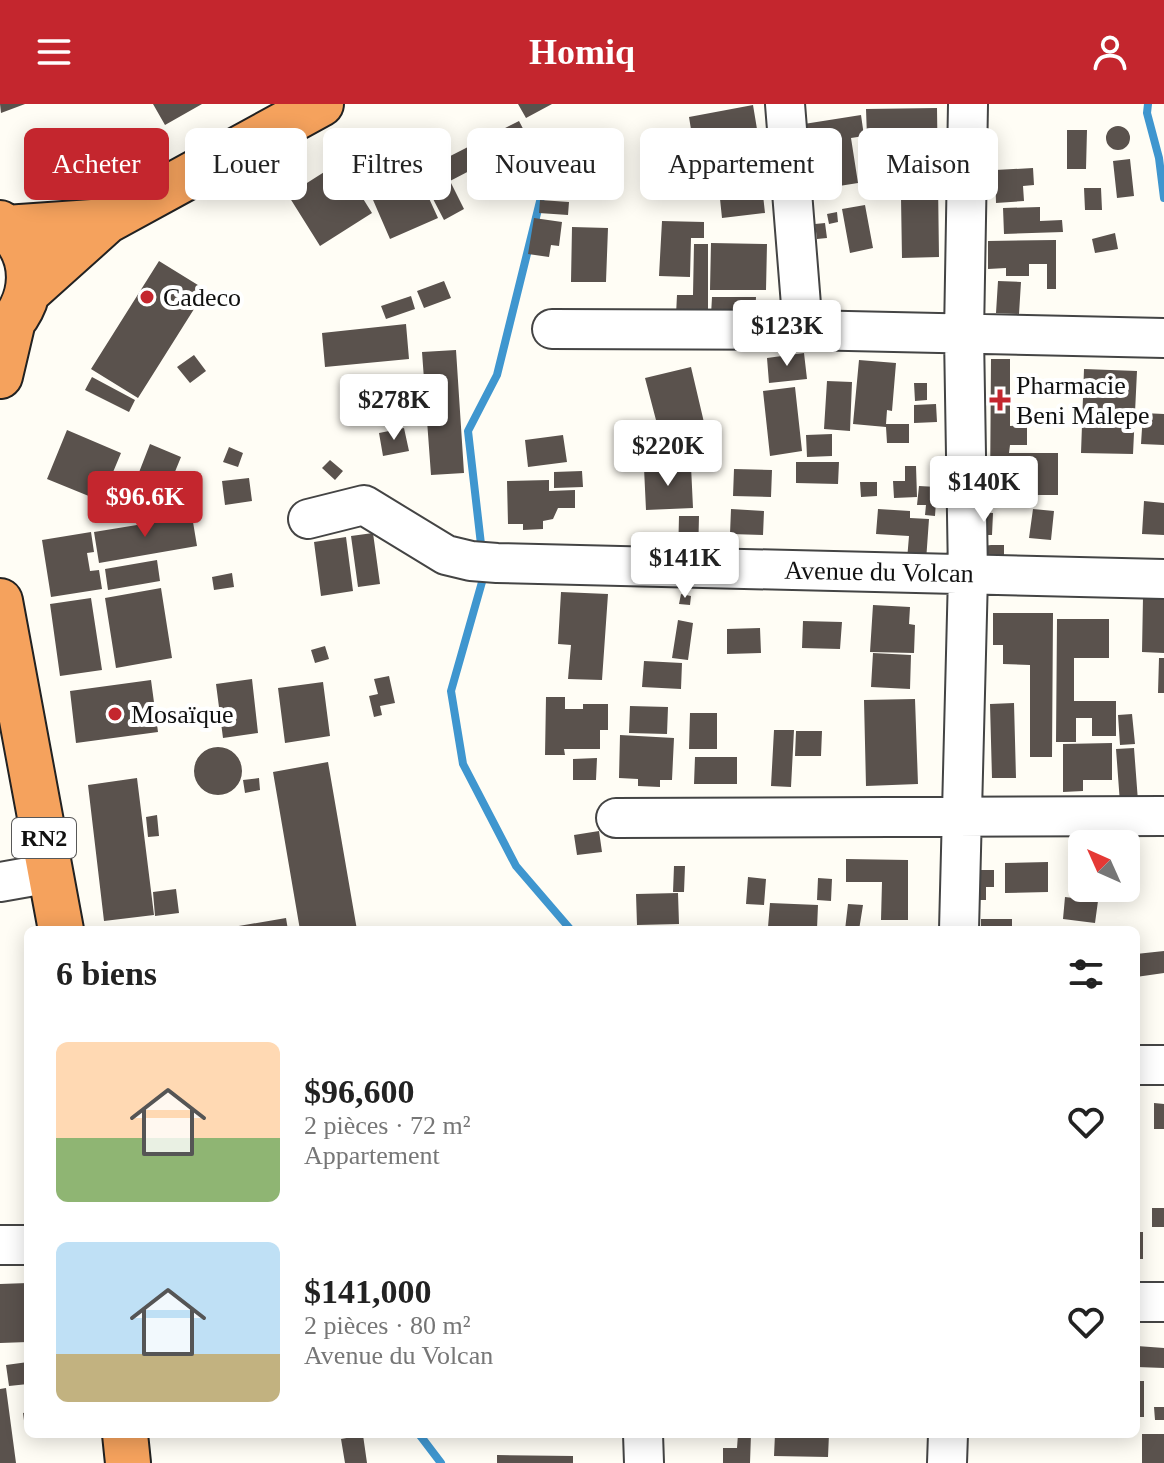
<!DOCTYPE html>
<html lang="fr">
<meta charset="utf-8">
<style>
body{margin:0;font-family:"Times New Roman",serif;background:#f6f6f6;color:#222;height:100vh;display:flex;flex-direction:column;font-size:30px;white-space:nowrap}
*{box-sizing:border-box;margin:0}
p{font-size:26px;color:#767676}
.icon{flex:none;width:44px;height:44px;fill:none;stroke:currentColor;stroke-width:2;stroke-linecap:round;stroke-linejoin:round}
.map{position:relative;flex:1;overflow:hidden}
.panel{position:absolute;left:24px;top:822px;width:1116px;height:512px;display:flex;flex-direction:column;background:#fff;border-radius:12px;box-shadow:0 4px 20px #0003}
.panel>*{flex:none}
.top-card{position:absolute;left:24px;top:24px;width:1116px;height:72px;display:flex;gap:16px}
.needle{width:52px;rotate:315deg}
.buttons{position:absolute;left:1068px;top:726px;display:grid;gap:16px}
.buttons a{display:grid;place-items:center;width:72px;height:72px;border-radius:12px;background:#fff;box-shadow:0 4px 20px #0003;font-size:40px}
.price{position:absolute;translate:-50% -68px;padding:0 18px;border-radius:8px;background:#fff;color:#222;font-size:26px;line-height:52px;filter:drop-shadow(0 2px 4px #0008)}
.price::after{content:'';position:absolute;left:50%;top:48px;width:24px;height:18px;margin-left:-12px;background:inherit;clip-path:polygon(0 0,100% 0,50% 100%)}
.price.active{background:#c4262e;color:#fff}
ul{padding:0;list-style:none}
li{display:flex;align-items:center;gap:24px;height:200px;padding:0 32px}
li span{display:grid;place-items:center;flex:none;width:224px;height:160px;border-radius:12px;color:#555}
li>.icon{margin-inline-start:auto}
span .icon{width:96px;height:96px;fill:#fffc;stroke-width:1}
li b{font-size:34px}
h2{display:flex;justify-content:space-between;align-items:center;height:96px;padding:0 32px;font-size:34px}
.chip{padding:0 28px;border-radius:12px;background:#fff;box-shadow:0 4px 20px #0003;font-size:28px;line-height:72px}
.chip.active{background:#c4262e;color:#fff}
header{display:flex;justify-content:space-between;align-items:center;height:104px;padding:0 32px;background:#c4262e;color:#fff;font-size:36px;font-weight:700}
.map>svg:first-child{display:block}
</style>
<header><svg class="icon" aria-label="menu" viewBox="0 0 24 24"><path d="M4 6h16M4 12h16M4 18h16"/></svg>Homiq<svg class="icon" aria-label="person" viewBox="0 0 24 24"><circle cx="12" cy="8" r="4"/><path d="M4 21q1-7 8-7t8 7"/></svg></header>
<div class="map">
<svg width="1164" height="1359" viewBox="0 0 1164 1359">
<rect width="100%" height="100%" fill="#fffdf5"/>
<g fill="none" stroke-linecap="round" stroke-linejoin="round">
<path stroke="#3f96cf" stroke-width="8" d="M1148,0L1147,9L1159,54L1164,94
M482,449L468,327L497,271L550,57
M484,466L482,478L451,587L463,660L516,762L571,826
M419,1330L441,1359"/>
</g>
<path fill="#5a524d" d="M0,0H25L1,9Z
M153,0H202L165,21Z
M518,0H552L526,14Z
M753,1L767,85L722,93L718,72L699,75L689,13Z
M937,4L939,153L902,154L900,32L867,33L866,5Z
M861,11L864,32L851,34L858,79L814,86L804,20Z
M519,17L529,36L450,77L464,105L444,116L419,68Z
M1106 34a12 12 0 1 1 24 0a12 12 0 1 1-24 0Z
M1067,26H1087L1086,65H1067Z
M1130,55L1134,92L1117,94L1113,57Z
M340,58L372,109L320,142L288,91Z
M1033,64L1034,81L1023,82L1024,97L996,99L995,66Z
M417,68L438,114L390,135L370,89Z
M597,80L598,92L567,96L566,83Z
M1084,84H1101L1102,106H1085Z
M763,91L765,109L722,114L720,95Z
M540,96L569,98L568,111L539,109Z
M865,101L873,144L850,149L842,105Z
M1040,103V117L1062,116L1063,128L1004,130L1003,104Z
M837,108L838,118L829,120L827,110Z
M534,114L562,118L559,142L551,141L549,153L528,150Z
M662,117L704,118V134H691L690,173L659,172Z
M825,119L827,134L817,135L815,120Z
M572,123L608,124L606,178H571Z
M1115,129L1118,145L1095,149L1092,135Z
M1056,136V185H1047V160H1029V172H1006V164L988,165V137Z
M711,139L767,140L766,186H710Z
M694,140H708V211H676L677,191H693Z
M159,157L206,186L138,294L91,265Z
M444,177L451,194L424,204L417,187Z
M998,177L1021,178L1019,210L996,209Z
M411,192L415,205L386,215L381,202Z
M712,193H756L755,212L711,211Z
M406,220L409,255L325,263L322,229Z
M456,246L464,369L431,371L422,248Z
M804,249L807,275L769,279L767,254Z
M194,251L206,267L190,279L177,263Z
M991,255H1010V322L1027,321V341H1010L1009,349H1058V391H990Z
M859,256L896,259L892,307L887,306L886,320H909V339H887L886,323L853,320Z
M691,263L706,327L662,339L645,274Z
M1084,265L1137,267L1133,350L1081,349Z
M92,273L135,296L129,308L85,286Z
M827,277L852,278L850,327L824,325Z
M914,279H927V296L915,297Z
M795,283L802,347L770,352L763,287Z
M936,300L937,318L914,319V301Z
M1143,309L1164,310V341L1141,340Z
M404,324L409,347L383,352L379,329Z
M67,326L121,349L101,397L47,375Z
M832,330V352L807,353L806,331Z
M563,331L567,358L528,363L525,336Z
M150,340L181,353L161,402L131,389Z
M229,343L243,349L238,363L223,358Z
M330,356L343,367L335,376L322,364Z
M796,358H839L838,380L796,379Z
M691,362L693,404L646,406L644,364Z
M905,362H916L917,393L894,394L893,377H905Z
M734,365L772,366L771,393L733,392Z
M582,367L583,383L554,384V368Z
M249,374L252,397L225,401L222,377Z
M549,376V387L575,386V404H558L553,415L543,417V425L523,426V420H508L507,377Z
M860,378H877V392L861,393Z
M919,382L937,383L935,412L925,411L926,401H917Z
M1144,397L1164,399V431L1142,430Z
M731,405L764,407L763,431L730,430Z
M878,405L910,407V414L929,415L926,457L907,456L909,432L876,430Z
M1033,405L1054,407L1051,436L1029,434Z
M976,408L993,409L992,431H976Z
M192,412L197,442L99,459L94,428Z
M679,412H699L698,454L678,453Z
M91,428L94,448L87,449L90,467L99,466L102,485L51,493L42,436Z
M373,429L380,480L358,483L351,432Z
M346,433L353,487L321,492L314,438Z
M991,441H1004V453L984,460L983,442Z
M157,456L160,477L108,486L105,465Z
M232,469L234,483L214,486L212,473Z
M161,484L172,554L116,564L105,494Z
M561,488L608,490L602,576L568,575L571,541L558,540Z
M681,490L691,492L690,501L679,500Z
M1143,493L1164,494V549L1142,548Z
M91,494L102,566L60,572L50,500Z
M873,501L910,503L909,520L915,521L914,549L870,548Z
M993,509H1053L1052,653H1030V561L1003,560V541H993Z
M1057,515H1109V554H1074V597H1116V632H1092V614H1076V638H1056Z
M678,516L693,519L688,556L672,554Z
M803,517L842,518L840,545L802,544Z
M760,524L761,549L727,550V525Z
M325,542L329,555L315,559L311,546Z
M873,549L911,551L910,585L871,583Z
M1159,554H1164V589H1158Z
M644,557L682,559L681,585L642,583Z
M389,572L395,599L380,602L382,611L374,613L369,592L378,590L374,575Z
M252,575L258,629L223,634L216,580Z
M151,576L158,628L76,639L70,587Z
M323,578L330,632L285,639L278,584Z
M546,593H565V605H583V600H608V626H600V645H564L565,651H545Z
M915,595L918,680L866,682L864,596Z
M1014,599L1016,674H992L990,600Z
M630,602L668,603L667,630L629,629Z
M690,609H717V645H689Z
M1132,610L1135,640L1120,641L1118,611Z
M774,626H794L791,683L771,682Z
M796,627H822L821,652H795Z
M620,631L674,634L672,676H660V683L638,682V675L619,674Z
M1112,639V676H1083V687L1063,688V640Z
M194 667a24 24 0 1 1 48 0a24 24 0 1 1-48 0Z
M1134,644L1138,697L1120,699L1116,645Z
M695,653H737V680H694Z
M597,654L596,676H573V655Z
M328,658L357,826H300L273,668Z
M137,674L154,811L104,817L88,681Z
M259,674L260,686L245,689L243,676Z
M157,711L159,732L148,733L146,713Z
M599,727L602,748L577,751L574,731Z
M846,755L908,756V816H881L882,778H846Z
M1048,758V788L1005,789V759Z
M674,762H685L684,788H673Z
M979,766H994V783H986V796H979Z
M748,773L766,775L764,801L746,800Z
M818,774L832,775L831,797L817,796Z
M1096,784H1106L1105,794L1095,793Z
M176,785L179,809L155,812L153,788Z
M678,789L679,820L637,821L636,790Z
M1065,793L1098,797L1095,819L1063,815Z
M770,799L818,801L817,825L768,823Z
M848,800L863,801L859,826H845Z
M286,814L288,826H227V824Z
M981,815H1012V826H981Z
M1164,847V869L1136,873V850Z
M1154,999L1164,1000V1025H1154Z
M1152,1104H1164V1123H1152Z
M1136,1128H1143V1155H1136Z
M28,1179V1238L0,1239V1180Z
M1137,1242L1164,1244V1264L1137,1263Z
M28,1258V1280L9,1282L6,1261Z
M1136,1277H1144V1313H1136Z
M6,1284L16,1359H0V1285Z
M1154,1303H1164V1316H1155Z
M28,1308V1323L25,1324L23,1309Z
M738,1330H751L750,1359H723V1344H737Z
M775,1330H829L828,1353L774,1352Z
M1142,1330H1164V1359H1142Z
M363,1331L367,1359H345L341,1335Z
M497,1351L573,1352V1359H497Z"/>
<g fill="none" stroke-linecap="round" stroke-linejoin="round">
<defs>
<path id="minor" d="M785,0L803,226
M552,225L803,226L1164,234
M308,415L364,401L446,451L471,457L497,459L1164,475
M616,714L1164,712
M0,778L51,769
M959,826L968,471L964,231L968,0
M1136,961H1164
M0,1141H28
M1136,1198H1164
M643,1330L644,1359
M947,1359L948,1330"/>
<path id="highway" d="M0,119C40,148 37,201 0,230
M6,124L107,117
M28,188L107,117L321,0
M0,272L12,221
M0,497L61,826
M125,1330L128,1359"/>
</defs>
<use href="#minor" stroke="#444" stroke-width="42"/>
<use href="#highway" stroke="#222" stroke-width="48"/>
<use href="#minor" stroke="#fff" stroke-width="38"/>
<use href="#highway" stroke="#f5a25d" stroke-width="44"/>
</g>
<g fill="#c4262e" stroke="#fff" stroke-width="3">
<circle cx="147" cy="193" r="8"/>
<path d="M996 284h8v8h8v8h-8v8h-8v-8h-8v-8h8z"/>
<circle cx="115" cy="610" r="8"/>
</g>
<g text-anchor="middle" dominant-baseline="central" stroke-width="8" stroke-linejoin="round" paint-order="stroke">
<rect fill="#fff" stroke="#585858" stroke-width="2" x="12" y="714" width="64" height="40" rx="6"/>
<g font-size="24" font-weight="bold" fill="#111">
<text x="44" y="734">RN2</text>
</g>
<g font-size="26" fill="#111" stroke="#fff" text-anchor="start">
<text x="163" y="193">Cadeco</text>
<text x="1016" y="281">Pharmacie<tspan x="1016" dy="30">Beni Malepe</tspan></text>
<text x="131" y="610">Mosaïque</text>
</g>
<g font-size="26" fill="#111" stroke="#fff">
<text transform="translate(879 468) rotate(1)">Avenue du Volcan</text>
</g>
</g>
</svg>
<div class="buttons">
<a><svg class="needle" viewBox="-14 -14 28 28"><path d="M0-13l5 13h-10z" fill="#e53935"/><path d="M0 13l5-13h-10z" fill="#767676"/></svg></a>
</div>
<b class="price" style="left:787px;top:264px">$123K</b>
<b class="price" style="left:394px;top:338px">$278K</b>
<b class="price" style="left:668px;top:384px">$220K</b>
<b class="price" style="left:984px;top:420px">$140K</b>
<b class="price active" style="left:145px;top:435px">$96.6K</b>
<b class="price" style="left:685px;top:496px">$141K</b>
<div class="top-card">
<a class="chip active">Acheter</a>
<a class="chip">Louer</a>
<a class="chip">Filtres</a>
<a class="chip">Nouveau</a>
<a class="chip">Appartement</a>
<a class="chip">Maison</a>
</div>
<section class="panel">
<h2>6 biens<svg class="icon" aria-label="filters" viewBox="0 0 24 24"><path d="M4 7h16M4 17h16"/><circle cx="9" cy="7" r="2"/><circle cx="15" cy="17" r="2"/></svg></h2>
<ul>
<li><span style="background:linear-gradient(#ffd9b3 60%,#8fb573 0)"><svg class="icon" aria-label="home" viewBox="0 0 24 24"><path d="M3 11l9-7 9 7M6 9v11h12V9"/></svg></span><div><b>$96,600</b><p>2 pièces · 72 m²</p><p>Appartement</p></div><svg class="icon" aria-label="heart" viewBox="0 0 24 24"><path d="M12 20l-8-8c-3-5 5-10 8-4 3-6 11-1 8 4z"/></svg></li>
<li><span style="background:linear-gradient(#bfe0f5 70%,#c2b280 0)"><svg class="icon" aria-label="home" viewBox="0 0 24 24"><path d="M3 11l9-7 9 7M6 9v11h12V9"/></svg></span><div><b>$141,000</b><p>2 pièces · 80 m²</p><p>Avenue du Volcan</p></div><svg class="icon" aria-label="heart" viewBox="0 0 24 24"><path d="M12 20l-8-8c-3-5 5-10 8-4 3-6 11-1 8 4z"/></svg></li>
</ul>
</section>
</div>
